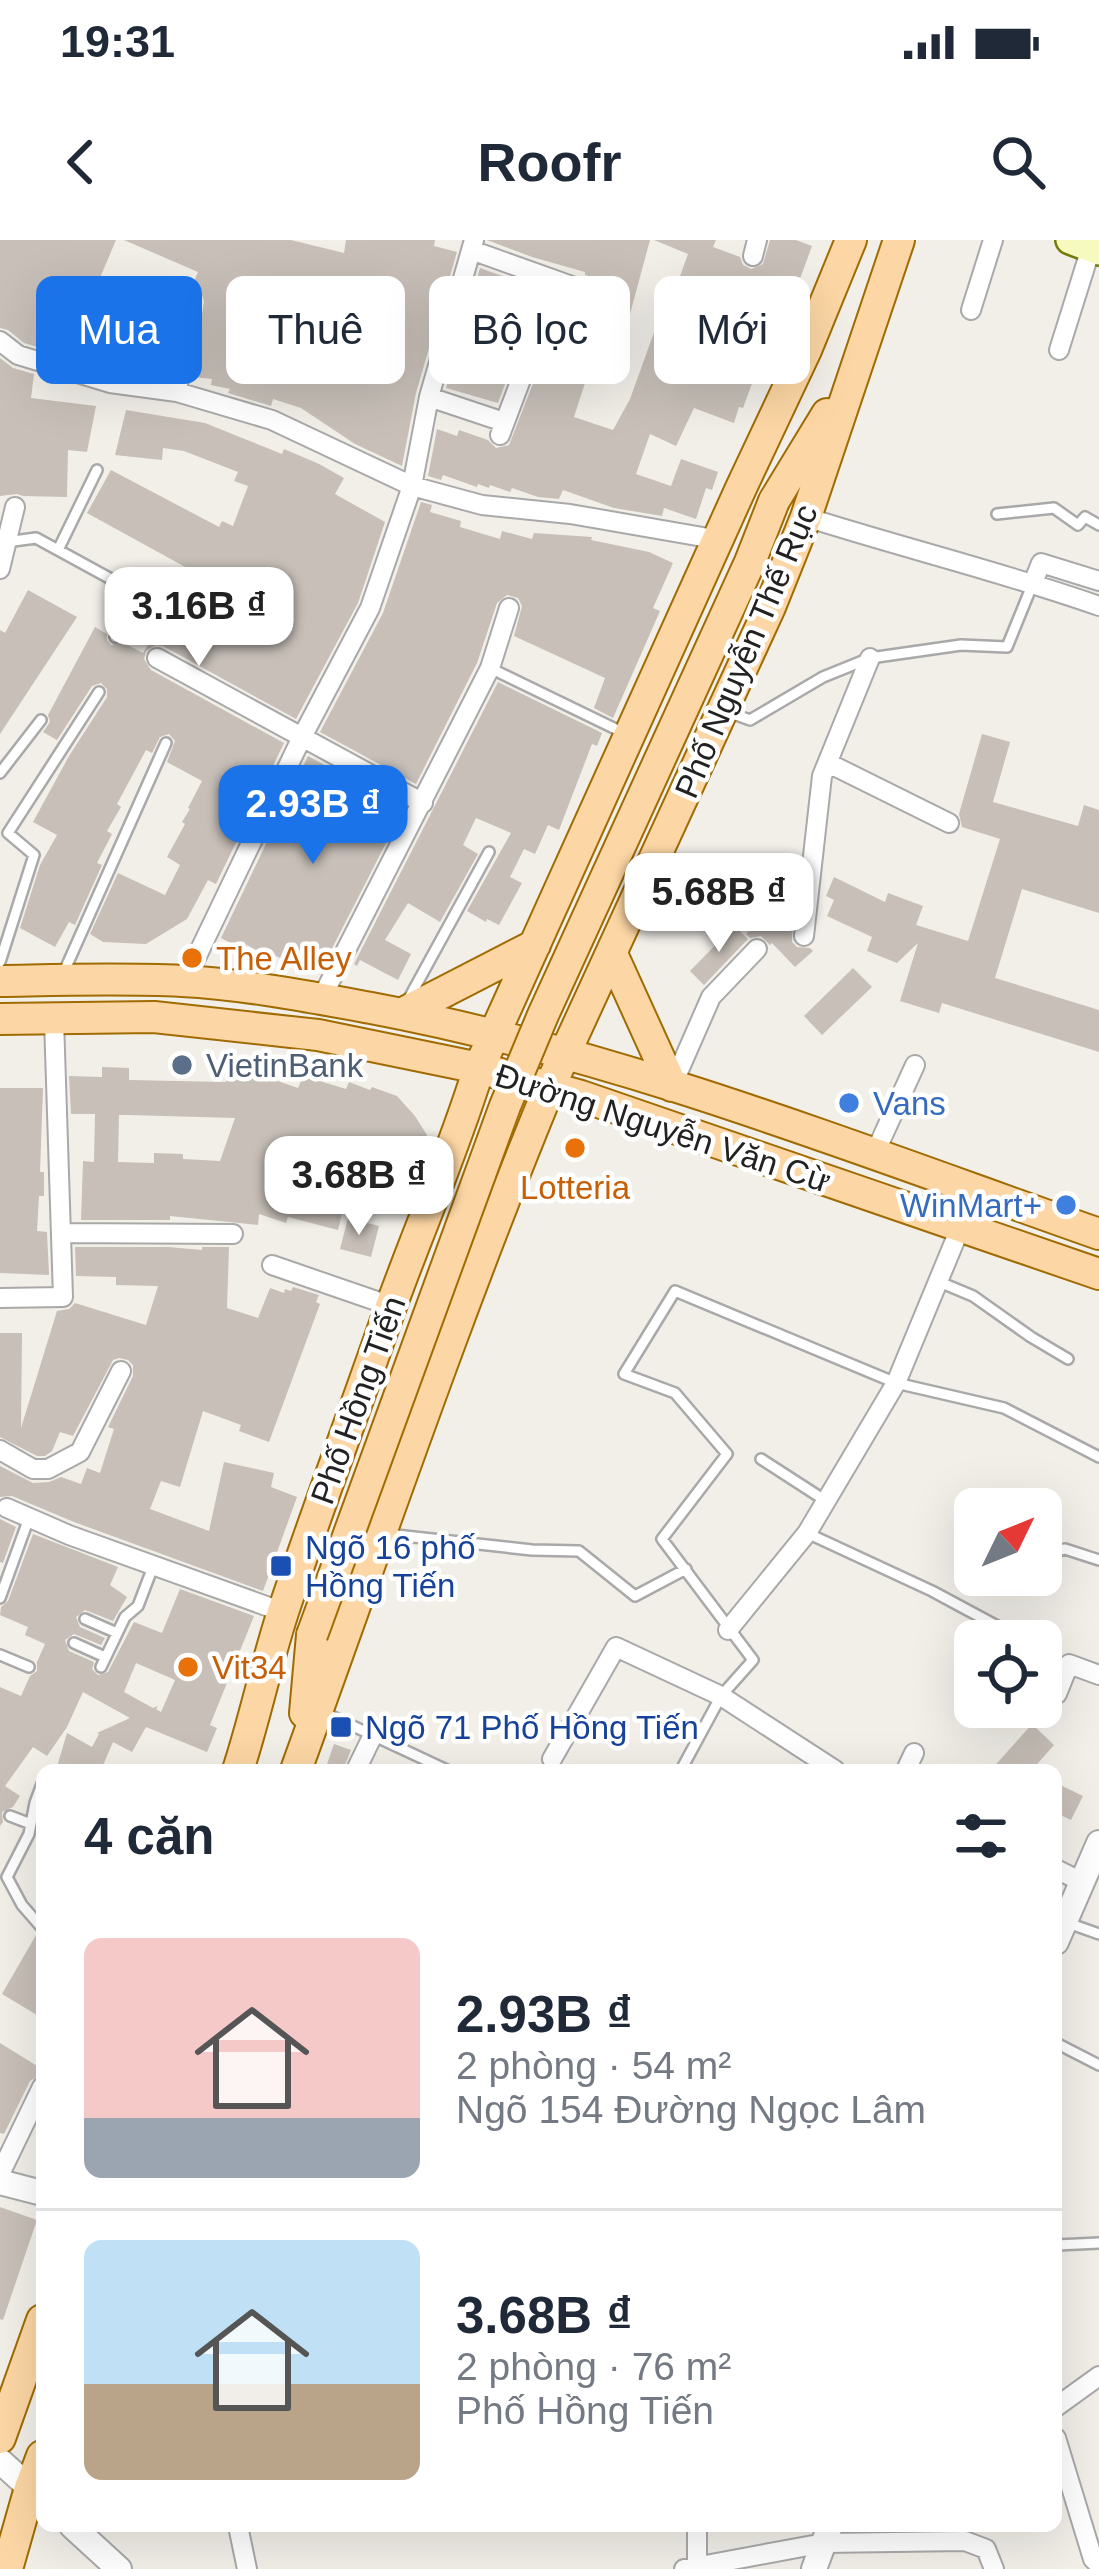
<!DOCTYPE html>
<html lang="vi">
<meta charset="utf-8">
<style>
body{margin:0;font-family:Arial,sans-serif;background:#f2f2f3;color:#1f2937;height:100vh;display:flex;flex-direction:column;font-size:45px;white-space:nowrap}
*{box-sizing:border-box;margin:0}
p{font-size:39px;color:#747a83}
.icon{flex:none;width:66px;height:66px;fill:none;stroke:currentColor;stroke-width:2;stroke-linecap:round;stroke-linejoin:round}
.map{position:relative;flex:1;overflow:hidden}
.details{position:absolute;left:36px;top:1524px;width:1026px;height:768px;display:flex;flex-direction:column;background:#fff;border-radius:18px;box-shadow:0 12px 48px #0002}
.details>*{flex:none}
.guide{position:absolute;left:36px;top:36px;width:1029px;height:108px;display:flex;gap:24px}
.needle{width:78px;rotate:47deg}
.controls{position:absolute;left:954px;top:1248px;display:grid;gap:24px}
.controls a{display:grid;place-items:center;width:108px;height:108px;border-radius:18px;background:#fff;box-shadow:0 12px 48px #0002;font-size:60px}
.price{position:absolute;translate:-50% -102px;padding:0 27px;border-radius:24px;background:#fff;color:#222;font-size:39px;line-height:78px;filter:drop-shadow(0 3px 6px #0008)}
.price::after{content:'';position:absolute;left:50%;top:72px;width:36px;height:27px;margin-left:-18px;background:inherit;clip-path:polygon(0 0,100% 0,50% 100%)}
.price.current{background:#1a73e8;color:#fff}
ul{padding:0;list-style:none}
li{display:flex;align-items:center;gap:36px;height:300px;padding:0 48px}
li+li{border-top:3px solid #e0e1e3}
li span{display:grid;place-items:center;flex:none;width:336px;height:240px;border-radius:18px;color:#555}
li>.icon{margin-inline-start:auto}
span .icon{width:144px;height:144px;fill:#fffc;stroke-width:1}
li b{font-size:51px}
h2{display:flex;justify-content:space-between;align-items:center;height:144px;padding:0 48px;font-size:51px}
.pill{padding:0 42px;border-radius:18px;background:#fff;box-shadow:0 12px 48px #0002;font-size:42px;line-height:108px}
.pill.current{background:#1a73e8;color:#fff}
.status{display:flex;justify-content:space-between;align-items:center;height:84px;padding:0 60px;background:#fff;direction:ltr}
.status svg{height:33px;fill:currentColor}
header{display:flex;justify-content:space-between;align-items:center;height:156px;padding:0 48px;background:#fff;font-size:54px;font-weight:700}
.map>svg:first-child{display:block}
</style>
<div class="status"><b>19:31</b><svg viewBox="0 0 49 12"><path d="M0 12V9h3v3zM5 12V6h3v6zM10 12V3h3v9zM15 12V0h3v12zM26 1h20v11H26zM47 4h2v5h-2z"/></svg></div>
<header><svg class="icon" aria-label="back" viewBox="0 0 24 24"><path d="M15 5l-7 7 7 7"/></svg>Roofr<svg class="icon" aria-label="search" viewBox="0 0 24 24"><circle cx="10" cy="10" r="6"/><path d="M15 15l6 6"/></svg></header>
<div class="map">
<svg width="1099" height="2329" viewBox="0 0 1099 2329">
<rect width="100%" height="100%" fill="#f2efe9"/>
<path fill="#c7bfb8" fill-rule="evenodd" d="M0,0H116L91,59L125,66L128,54L176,66L166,137L135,133L143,100L112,92L105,124H93L24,103L8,90L0,88Z
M124,0H291L344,13L346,0H435L434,6L457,12L416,153L402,226L355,204L301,168L273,159L271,166L228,153L230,149L211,145L212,139L193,137L204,61L200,49L192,46L198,32Z
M487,0H650L613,137L594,128L589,144L585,143L574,177L613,190L630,159L670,48L675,50L688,14L654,0H716L713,7L740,17L743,25L751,29L763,24L770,0H796L812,6L794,55L767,92L775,95L768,112L764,111L743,168L739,167L734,183L694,168L676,206L650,194L636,234L671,246L681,219L718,232L712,250L706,248L696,279L664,268L662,276L614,268L563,250L559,259L538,257L512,248L510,252L490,245L489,248L478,244L477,247L443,235L441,240L428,236L437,189L457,196L459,190L488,200L496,208L509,205L562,69L581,77L585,64L594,62L599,54L597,43L592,37L585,35V32L532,17Z
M480,28L525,44L519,69L532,72L498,163L446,148Z
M0,118L13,128L34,134L31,158L96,166L87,212L68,210L67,257L23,256L17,254L0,256Z
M126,170L205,183L282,214L284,209L319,224L344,238L335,254L385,282L358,363L296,479L163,406L156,405L146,411L144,419L151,430L284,503L216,644L208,640L187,679L146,704L103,702L90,694L118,633L165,655L180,625L167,617L185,584L182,582L190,569L188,568L202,541L167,522L175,501L169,494L160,497L152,513L146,510L117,564L121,567L107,591L112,594L97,623L102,625L75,685L69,682L55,707L20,688L40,625L57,595L33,582L69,516L107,457V449L101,443L92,446L57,500L43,492L50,482L48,475L95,387L107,394V400L111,405L122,402L143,413L177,358L205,376L224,343L187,328L87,273L111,230L219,287L222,281L233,286L248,246L234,241L238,232L184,211L163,208L162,220L115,215Z
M421,262L432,265L430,272L461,281L460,287L500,299L502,291L532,299L534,293L592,297L591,300L649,312L673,323L653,368L660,371L613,478L594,468L605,438L514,396L522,366L518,358L507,355L497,363L477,423L416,544L320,492L383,373Z
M28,350L77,377L0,494V390L5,393Z
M498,442L602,493L597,506L592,504L559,590L548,585L535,614L524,609L510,637L522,643L499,685L487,679L486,682L467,671L511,593L476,578L463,605L478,614L440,682L408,663L385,700L411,714L398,740L360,720L357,726L354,724Z
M982,494L1010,502L993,562L1078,586L1084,565L1099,570V673L1022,649L995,738L1099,770V812L942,763L939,773L900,761L918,703L897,723L867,711L872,697L827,676L834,660L826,656L834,637L885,662L888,653L923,666L916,685L968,701L1000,599L962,587L959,574Z
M308,516L404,568L323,726L299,717L294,725L260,708L258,711L247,705L244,710L221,698Z
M782,659L793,671L792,702L797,707L810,708L813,711L795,727L772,703L770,705L761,696L750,698L746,694Z
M734,686L748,699L704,745L690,731Z
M853,728L872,747L822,795L804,776Z
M102,827L129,828V840L226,842L231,828L251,835L252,832L298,848L303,836L346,849L349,842L370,850L372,847L397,856L415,876L427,895L417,919L423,922L413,947L365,926L360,945L350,942L338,990L288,977L286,983L259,974L258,985L170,976V980H81L83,921L94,922L95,874H71L69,836L102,837ZM119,875H128L235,878L220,921L183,919V914L154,913V923L118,922Z
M0,848H43L40,932H44V956H39L37,991L47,992L49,1035L0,1033Z
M348,978L379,986L371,1017L340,1009Z
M75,1007H168L202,1010V1007H229L227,1068L258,1078L270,1048L284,1053L285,1049L291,1051L293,1047L319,1055L316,1062L320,1064L269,1202L239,1191L241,1185L203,1171L180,1247L161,1241L150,1269L209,1291L224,1222L274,1233L271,1247L297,1257L263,1351L74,1282L12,1256L0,1257V1226L33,1243L49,1242L61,1237L81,1244L87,1228L100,1233L114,1189L108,1187L133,1136V1125L128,1120L119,1118L113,1120L73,1196L60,1192L52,1211L45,1216H37L0,1197V1093H22L21,1188L57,1071L69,1069L75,1063L146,1085L158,1046L116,1045V1037L76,1036Z
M0,1279L16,1287L3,1323L0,1322Z
M33,1294L118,1327L110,1345L127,1357L113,1381L85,1370L76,1377L80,1387L105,1398L101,1405L74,1394L65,1400L69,1411L94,1422L92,1429L98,1435L108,1432L134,1382L162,1393L180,1349L254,1376L210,1485L217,1488L207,1512L146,1487L132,1512L113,1502L101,1530H56L67,1493L92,1507L99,1494L97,1493L130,1478L83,1452L67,1487L47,1516L33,1507L5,1546L20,1556L13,1567L2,1572L3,1582L0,1586V1447L21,1456L30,1436L37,1431V1422L45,1404L25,1395L28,1387L0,1375L1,1367L8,1361ZM136,1423L175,1440L161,1472L156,1469L158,1466L153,1468L124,1452Z
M1032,1484L1054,1505L1032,1530H991Z
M334,1504L351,1510L343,1530H325Z
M1056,1543L1083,1556L1071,1580L1056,1573Z
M36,1695L42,1697V1778L2,1754Z
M0,1803L42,1829V1834L30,1841L4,1894L0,1893Z
M0,1967L37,1980L3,2080L0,2079Z"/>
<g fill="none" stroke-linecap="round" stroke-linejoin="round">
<defs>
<path id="service" d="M997,274L1054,268L1078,285L1085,277L1099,285
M6,302L36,298L122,345L134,367L115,397
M58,310L97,230
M490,428L626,494
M728,472L750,480L823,437L870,418L961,405L1007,407L1033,343
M0,533L41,480
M0,722L34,615L8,593L99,452
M63,734L166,503
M408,760L489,612
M937,1041L973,1056L1031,1097L1068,1119
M761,1219L826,1261
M968,1279L975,1283
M807,1293L932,1351L1012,1394
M387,1294L532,1310L579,1311L635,1356L686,1329
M1041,1314L1065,1309L1099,1320
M0,1358L29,1278
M85,1379L117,1393
M74,1403L105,1417
M0,1415L29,1427
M101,1427L125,1377L138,1366L154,1324
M323,1472L447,1530
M681,1530L721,1456L753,1420L662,1299L727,1214L675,1153L624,1134L675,1051L896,1143L1004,1168L1099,1217
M10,1576L31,1584
M7,1637L29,1594L35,1563L42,1544
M7,1637L22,1665L42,1688
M1065,1682L1099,1694
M1056,1803L1099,1825
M1057,2005L1099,2003"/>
<path id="minor" d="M471,10L586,51
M753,16L757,0
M971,70L993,0
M0,101L18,115L110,143L177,152L272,180L412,246L482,265L570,274L720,300
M1059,110L1091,8
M177,152L191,59
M429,157L504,182
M500,195L558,41
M806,277C903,308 1003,332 1099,366
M0,329L15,267
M1033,343L1041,323L1099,341
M157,418L423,563
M828,523L949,583
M804,696L822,536L870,418
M185,741L302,497L370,368L412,246L429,157L474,0
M321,759L490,428L509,368
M672,846L711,757L757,709
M874,915L915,825
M61,993L233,994
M272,1025L391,1066
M0,1058L63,1057L54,780
M0,1210L33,1229H48L80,1212L121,1131
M7,1268L69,1295L283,1372
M728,1390L807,1293L896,1143L961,986
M1057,1454L1069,1424L1099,1435
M552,1519L616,1407L721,1456L835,1530
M356,1530L373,1495
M906,1530L914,1513
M1056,1629L1082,1642
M0,1934L42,1847
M1056,2167L1099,2136
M1056,2198L1093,2319L1099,2325
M238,2286L247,2329
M697,2286V2327
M684,2329L824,2303L965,2301L986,2309L994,2329"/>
<path id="tertiary" d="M1056,1702L1099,1603
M0,1942L42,1953
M0,2221L40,2257
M72,2286L119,2329
M814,2329L830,2286"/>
<path id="secondary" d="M1070,0L1099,11"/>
<path id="primary" d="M774,261L827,174
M612,714L672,846
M0,741C60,740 121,738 182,741C242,744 311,757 371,768C621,815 860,910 1099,994
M401,774L535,705
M0,779L154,777L318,795L479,828L581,856L1099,1034
M305,1473L312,1395
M238,1530C255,1478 266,1424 283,1372C315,1276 351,1181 384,1086C414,1000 452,916 479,828L741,248L806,110L851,0
M296,1530C379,1301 457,1071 550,846L770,367L806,277L899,0
M0,2198L42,2080
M7,2329L30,2248L42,2216"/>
</defs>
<use href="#service" stroke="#a9a9a9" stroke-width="14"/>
<use href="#minor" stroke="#a9a9a9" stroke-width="22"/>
<use href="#tertiary" stroke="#a9a9a9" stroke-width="28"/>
<use href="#secondary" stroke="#707d05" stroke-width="32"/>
<use href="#primary" stroke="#a06b00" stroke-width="34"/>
<use href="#service" stroke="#fff" stroke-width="9"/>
<use href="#minor" stroke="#fff" stroke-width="18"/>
<use href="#tertiary" stroke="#fff" stroke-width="24"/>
<use href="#secondary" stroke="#f7fabf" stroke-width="27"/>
<use href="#primary" stroke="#fcd6a4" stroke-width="30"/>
<defs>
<path id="primary-bridge" d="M312,1395L505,866L543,775L750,322L774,261"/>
</defs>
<use href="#primary-bridge" stroke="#a06b00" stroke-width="34" stroke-linecap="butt"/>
<use href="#primary-bridge" stroke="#fcd6a4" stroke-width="30"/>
</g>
<g fill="#e8710a" stroke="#fff" stroke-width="4.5">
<circle cx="192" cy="718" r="12"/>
<circle cx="575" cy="908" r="12"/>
<circle cx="188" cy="1427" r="12"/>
</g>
<circle fill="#5c6f8a" stroke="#fff" stroke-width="4.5" cx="182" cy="825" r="12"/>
<g fill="#3f7fe0" stroke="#fff" stroke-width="4.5">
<circle cx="849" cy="863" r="12"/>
<circle cx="1066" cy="965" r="12"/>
</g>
<g fill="#1a4fb4" stroke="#fff" stroke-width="4.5">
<rect x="269" y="1314" width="24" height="24" rx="6"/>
<rect x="329" y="1475" width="24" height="24" rx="6"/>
</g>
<g text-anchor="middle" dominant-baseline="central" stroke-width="9" stroke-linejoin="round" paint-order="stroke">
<g font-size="33" fill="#222" stroke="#fff">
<text transform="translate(746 411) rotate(-67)">Phố Nguyễn Thế Rục</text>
<text transform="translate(663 888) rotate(18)">Đường Nguyễn Văn Cừ</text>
<text transform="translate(358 1160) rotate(-70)">Phố Hồng Tiến</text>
</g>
<g font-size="33" fill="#c56008" stroke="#fff" text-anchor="start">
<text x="216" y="718">The Alley</text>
<text x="575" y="947" text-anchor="middle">Lotteria</text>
<text x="212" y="1427">Vit34</text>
</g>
<g font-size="33" fill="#4e5e75" stroke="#fff" text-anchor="start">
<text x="206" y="825">VietinBank</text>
</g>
<g font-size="33" fill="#366cbe" stroke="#fff" text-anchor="start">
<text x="873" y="863">Vans</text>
<text x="1042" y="965" text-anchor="end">WinMart+</text>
</g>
<g font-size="33" fill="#164399" stroke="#fff" text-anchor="start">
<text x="305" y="1307">Ngõ 16 phố<tspan x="305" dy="38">Hồng Tiến</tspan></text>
<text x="365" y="1487">Ngõ 71 Phố Hồng Tiến</text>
</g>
</g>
</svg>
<div class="controls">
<a><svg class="needle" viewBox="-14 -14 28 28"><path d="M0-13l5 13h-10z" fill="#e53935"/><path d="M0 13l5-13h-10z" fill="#747a83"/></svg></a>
<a><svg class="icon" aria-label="locate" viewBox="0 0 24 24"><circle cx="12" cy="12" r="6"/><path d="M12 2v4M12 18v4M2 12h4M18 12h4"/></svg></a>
</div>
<b class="price" style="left:199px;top:429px">3.16B ₫</b>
<b class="price current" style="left:313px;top:627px">2.93B ₫</b>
<b class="price" style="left:719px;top:715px">5.68B ₫</b>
<b class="price" style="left:359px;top:998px">3.68B ₫</b>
<div class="guide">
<a class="pill current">Mua</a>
<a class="pill">Thuê</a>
<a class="pill">Bộ lọc</a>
<a class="pill">Mới</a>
</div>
<section class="details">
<h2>4 căn<svg class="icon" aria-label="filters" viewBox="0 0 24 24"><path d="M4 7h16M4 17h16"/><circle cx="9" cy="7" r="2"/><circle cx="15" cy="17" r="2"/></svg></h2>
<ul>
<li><span style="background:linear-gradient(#f6c9c9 75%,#9aa5b1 0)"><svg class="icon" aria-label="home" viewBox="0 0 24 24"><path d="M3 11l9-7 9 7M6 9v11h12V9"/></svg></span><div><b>2.93B ₫</b><p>2 phòng · 54 m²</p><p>Ngõ 154 Đường Ngọc Lâm</p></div></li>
<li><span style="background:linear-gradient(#bfe0f5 60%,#b9a48a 0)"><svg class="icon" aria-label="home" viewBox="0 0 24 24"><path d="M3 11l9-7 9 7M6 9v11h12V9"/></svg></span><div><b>3.68B ₫</b><p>2 phòng · 76 m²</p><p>Phố Hồng Tiến</p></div></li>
</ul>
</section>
</div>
